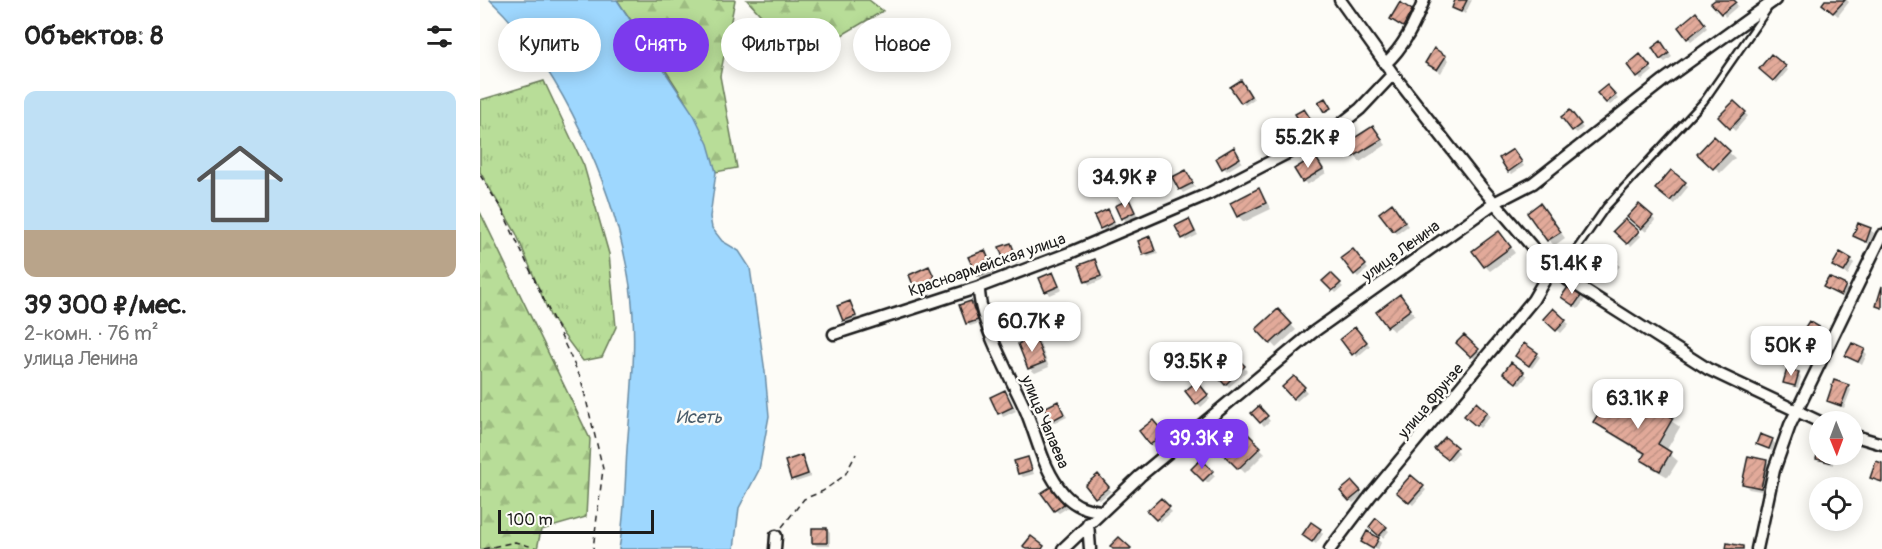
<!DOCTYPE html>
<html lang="ru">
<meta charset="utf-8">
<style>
body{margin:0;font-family:Pangolin,sans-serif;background:#f2f2f2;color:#222;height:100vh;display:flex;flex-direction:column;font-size:22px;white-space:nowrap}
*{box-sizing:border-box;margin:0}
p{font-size:20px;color:#767676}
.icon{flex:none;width:33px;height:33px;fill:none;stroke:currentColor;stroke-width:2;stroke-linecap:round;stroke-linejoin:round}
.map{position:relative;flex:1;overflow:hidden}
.drawer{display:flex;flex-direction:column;background:#fff;width:480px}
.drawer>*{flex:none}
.hud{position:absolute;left:18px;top:18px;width:570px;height:54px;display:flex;gap:12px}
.needle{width:39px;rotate:179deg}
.tools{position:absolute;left:1329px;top:411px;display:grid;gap:12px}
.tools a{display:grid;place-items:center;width:54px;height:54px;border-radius:50%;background:#fff;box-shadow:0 3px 15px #0003;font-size:30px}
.scale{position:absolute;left:18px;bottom:15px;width:156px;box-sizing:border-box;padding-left:6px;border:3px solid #1c1c1c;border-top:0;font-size:16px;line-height:21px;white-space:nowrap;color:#1c1c1c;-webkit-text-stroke:4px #fdfcf7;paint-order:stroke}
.price{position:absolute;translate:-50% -51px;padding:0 14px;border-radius:12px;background:#fff;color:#222;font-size:20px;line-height:39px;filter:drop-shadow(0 2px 3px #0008)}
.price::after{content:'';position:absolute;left:50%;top:36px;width:18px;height:14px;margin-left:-9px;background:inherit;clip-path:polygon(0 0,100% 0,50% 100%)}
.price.active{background:#7c3aed;color:#fff}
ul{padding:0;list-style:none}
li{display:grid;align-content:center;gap:12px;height:318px;padding:0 24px}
li span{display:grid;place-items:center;height:186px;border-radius:12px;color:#555}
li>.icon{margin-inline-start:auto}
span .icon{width:108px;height:108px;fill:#fffc;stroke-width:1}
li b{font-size:26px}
h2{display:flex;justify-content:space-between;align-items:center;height:72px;padding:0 24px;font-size:26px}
.pill{padding:0 21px;border-radius:27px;background:#fff;box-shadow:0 3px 15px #0003;font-size:21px;line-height:54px}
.pill.active{background:#7c3aed;color:#fff}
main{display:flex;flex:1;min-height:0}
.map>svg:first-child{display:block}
</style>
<main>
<section class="drawer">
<h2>Объектов: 8<svg class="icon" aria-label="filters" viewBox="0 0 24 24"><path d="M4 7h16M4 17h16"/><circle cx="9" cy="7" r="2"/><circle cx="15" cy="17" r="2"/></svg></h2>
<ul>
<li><span style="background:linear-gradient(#bfe0f5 75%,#b9a48a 0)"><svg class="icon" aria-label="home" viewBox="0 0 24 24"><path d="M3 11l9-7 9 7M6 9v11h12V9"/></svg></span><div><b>39 300 ₽/мес.</b><p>2-комн. · 76 m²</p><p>улица Ленина</p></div></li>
</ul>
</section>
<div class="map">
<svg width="1402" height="549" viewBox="0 0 1402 549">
<defs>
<pattern id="grass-tufts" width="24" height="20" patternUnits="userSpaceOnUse" patternTransform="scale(1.5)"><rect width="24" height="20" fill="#b8dd98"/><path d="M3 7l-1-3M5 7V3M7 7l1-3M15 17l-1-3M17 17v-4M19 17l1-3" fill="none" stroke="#9ebd82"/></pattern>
<pattern id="forest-firs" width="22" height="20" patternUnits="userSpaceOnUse" patternTransform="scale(1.5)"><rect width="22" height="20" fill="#b8dd98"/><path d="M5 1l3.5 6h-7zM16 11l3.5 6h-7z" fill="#9ebd82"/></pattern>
<pattern id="building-hatch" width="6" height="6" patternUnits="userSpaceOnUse" patternTransform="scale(1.5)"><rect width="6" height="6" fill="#e2aa9a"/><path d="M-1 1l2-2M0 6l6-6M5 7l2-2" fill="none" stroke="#c19284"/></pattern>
</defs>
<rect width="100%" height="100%" fill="#fdfcf7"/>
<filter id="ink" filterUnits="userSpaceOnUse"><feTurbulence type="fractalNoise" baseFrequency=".0167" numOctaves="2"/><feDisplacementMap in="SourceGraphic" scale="12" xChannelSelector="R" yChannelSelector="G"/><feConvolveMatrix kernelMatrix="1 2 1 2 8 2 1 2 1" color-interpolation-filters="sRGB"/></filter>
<g filter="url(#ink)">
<path fill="url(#grass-tufts)" stroke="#6a7c5a" stroke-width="1.5" d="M64,81L104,166L129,254L136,327L122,357L103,361L71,318L36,233L0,172V100Z"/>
<path fill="url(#forest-firs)" stroke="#6a7c5a" stroke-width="1.5" d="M137,0H255L240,76L257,168L236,172C218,108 174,55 137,0Z
M267,0H389L403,11L321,59Z
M0,212L110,439L106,517L61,530L57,549H0Z"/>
<path fill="#9ed7fe" stroke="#6a8ca4" stroke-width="1.5" d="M10,0H137L214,115L228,144L236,172L230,217L232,228L242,241L259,251L270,268L285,372L289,416L279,470L259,508L254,549H139C145,516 145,482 147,449C151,395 158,339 150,286C136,190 81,67 10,0Z"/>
<path fill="#0003" d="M977,0H992L985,14L974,7Z
M1237,0H1253L1258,6L1245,17Z
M1347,0H1367L1369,2L1358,16L1344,4Z
M931,11L935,14L926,29L912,19Z
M1219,18L1227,28L1211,41L1208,38Z
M1184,47L1192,57L1185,62L1181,59Z
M965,57L968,60L961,73L946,62Z
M1163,59L1173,71L1162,80L1158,77Z
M1305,67L1308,70L1297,83L1284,72Z
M764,85L774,99L765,105L762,102Z
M1130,90L1138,99L1130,105L1127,102Z
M1254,103L1268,116L1255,131L1241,117Z
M824,111L834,125L827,129L824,126Z
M1093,116L1103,128L1097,133L1093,130Z
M893,128L906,145L880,162L867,144Z
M1234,139L1255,158L1240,173L1220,154Z
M757,152L762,162L747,171L744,168Z
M1036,154L1044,166L1032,174L1029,171Z
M835,158L846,173L827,185L816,170Z
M706,172L715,187L703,193L700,189Z
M1205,183L1208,187L1194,204L1180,193Z
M779,190L791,209L764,222L758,216Z
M649,201L658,216L646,222L637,207Z
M915,209L928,226L917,234L914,230Z
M627,210L636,226L625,231L622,228Z
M1065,211L1085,238L1074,246L1049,213Z
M1149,217H1172L1175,220L1166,232Z
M709,220L718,235L706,241L703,238Z
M1145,221L1161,236L1151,246L1135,231Z
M1390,230L1394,233L1389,244L1374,236Z
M670,238L678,254L668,257L664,254Z
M1024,238L1035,253L1010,271L1005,266Z
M531,244L540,262L530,265L527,262Z
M1121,250L1140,266L1131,276L1116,264Z
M505,252L516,272L501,279L498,275Z
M876,254L888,269L878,277L875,274Z
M1371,260L1374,263L1368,275L1354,265Z
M615,261L624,279L610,285L606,281Z
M449,268L459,286L441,294L437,291Z
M573,273L582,290L570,295L561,279Z
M851,275L863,287L856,293L844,281Z
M1345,287H1365L1368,290L1364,298Z
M1102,295L1106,298L1098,309L1086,300Z
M920,296L935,315L913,331L908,326Z
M491,302L500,323L490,326L487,323Z
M370,303L378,320L367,324L364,320Z
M1073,310L1089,324L1081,333L1065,319Z
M798,311L816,330L796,348L778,329Z
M528,314L539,332L533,335L529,332Z
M1342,330L1345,334L1338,345L1325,338Z
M878,332L890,346L877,357L874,354Z
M984,337L1001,353L995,359L978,343Z
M555,338L560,343L569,367L555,373L549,368Z
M1384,351L1387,354L1382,365L1367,355Z
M1057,354L1060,357L1052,368L1040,359Z
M753,356L767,371L749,387L736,372Z
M1043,373L1047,376L1040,385L1028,376Z
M1318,374L1321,377L1318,388L1304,382Z
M814,378L827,392L817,401L804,388Z
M717,383L730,399L721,407L707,392Z
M1368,386L1371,390L1364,408L1348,400Z
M525,392L536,411L523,417L512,398Z
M577,402L587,417L575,423L572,420Z
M996,404L1010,416L1000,428L989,419Z
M1166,404L1200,427L1186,451L1198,461L1188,477L1170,467L1163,459L1165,455L1123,429L1115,422L1158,418Z
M779,408L790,421L784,426L773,413Z
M676,425L686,437L674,447L671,444Z
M760,428L785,453L765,473L739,448Z
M965,439L979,452L971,461L957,449Z
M1292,440L1295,444L1292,451L1278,444Z
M1340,454H1353V465L1341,461L1338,458Z
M322,457L331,477L316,482L313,479Z
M548,458L554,474L543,477L539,473Z
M721,461L735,476L728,483L713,469Z
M1286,461L1292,467L1286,492L1269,489L1263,483Z
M931,477L946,490L933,505L918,492Z
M621,479L631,491L620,500L616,497Z
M872,483L883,495L873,503L862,491Z
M575,491L587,508L579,513L575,510Z
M681,500L692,512L680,522L669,511Z
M896,520L909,531L903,538L891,527Z
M346,529L350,533V546H337L333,543Z
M840,530L843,534L836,544L827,538Z
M898,539L901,543L898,549L886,545Z"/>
<path fill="url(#building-hatch)" stroke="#1c1c1c" stroke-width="1.5" d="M975,0H987L981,12L972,8Z
M1235,0H1254L1256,2L1241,14L1231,3Z
M1345,0H1365L1353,13L1342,4Z
M920,2L932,10L923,27L910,19Z
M1216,12L1225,24L1207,39L1198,27Z
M1181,41L1189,53L1180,60L1172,48Z
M954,48L966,56L957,70L945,63Z
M1160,54L1171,67L1157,78L1147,65Z
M1291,54L1306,66L1293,81L1279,69Z
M761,80L771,96L761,103L750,87Z
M1127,85L1136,95L1126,103L1117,93Z
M845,98L851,108L844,112L838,102Z
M1254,101L1266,112L1250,129L1238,117Z
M824,109L832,121L823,127L815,114Z
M1090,110L1101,124L1092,131L1081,117Z
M893,126L902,139L873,157L865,144Z
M1234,136L1250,151L1233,169L1217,154Z
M754,147L760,158L742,169L736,158Z
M1033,149L1042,162L1028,172L1019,158Z
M835,156L843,169L822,182L814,169Z
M706,170L713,183L699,190L692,177Z
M1191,170L1206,182L1190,201L1175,189Z
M779,188L786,203L757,217L750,203Z
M649,199L655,212L641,219L635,206Z
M912,203L925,222L913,231L899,213Z
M1060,203L1081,232L1067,241L1047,213Z
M1159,204L1173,216L1161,229L1147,217Z
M628,209L634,222L620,229L614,216Z
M709,219L715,232L702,239L695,226Z
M1145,219L1159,231L1147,244L1133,231Z
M1378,223L1391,228L1386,242L1373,236Z
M1019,231L1031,247L1004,267L992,251Z
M670,236L675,251L663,255L658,241Z
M531,243L537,258L525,263L519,247Z
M1121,248L1137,261L1127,274L1111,261Z
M873,249L886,265L874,275L861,258Z
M505,250L513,269L497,276L488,257Z
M1360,252L1372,259L1364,272L1352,266Z
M615,259L621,276L605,282L599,265Z
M449,266L457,283L436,292L429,275Z
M573,272L579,286L565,292L559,278Z
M851,273L861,283L852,291L842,281Z
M1349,277L1366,285L1361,296L1343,287Z
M1090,284L1103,293L1094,306L1081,297Z
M1402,286V308L1396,306Z
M920,294L931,309L907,327L896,312Z
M370,301L376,316L363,321L357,306Z
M491,301L498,320L486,324L479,305Z
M1073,308L1086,320L1076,331L1063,319Z
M798,309L812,324L790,344L776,329Z
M529,313L537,328L528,333L519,317Z
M1329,321L1343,329L1335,343L1320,335Z
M875,327L887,342L872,355L860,339Z
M984,335L999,349L991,357L976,343Z
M555,336L565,362L548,369L538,344Z
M1044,343L1058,353L1049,366L1035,356Z
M1372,343L1385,349L1378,362L1365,356Z
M753,354L765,366L745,385L733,372Z
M1031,362L1044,372L1036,383L1023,373Z
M1307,369L1319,372L1315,386L1303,383Z
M814,376L825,387L813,399L802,387Z
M1354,380L1369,385L1361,406L1347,401Z
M717,381L728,395L716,405L705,391Z
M525,390L533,407L518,414L510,397Z
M1128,399L1157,416L1166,402L1193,418L1178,444L1191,452L1180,471L1161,460L1165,453L1113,422Z
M578,401L584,414L571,421L564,408Z
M996,402L1007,412L996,426L984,416Z
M779,406L788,416L780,423L771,413Z
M673,420L684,433L670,445L659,431Z
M760,426L781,447L758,469L737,448Z
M1280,434L1293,439L1289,449L1276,444Z
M965,437L977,447L967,459L954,449Z
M1339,448L1340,454H1352L1350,462L1336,459Z
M322,455L328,474L311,480L305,461Z
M1268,456L1287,460L1281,488L1262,484Z
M548,457L552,470L538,474L534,461Z
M721,459L733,471L723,481L711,469Z
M1396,461L1402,463V482L1390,478Z
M618,474L629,487L615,498L605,485Z
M931,475L944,486L929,503L916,492Z
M872,481L881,491L869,501L860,491Z
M572,486L584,504L574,511L561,493Z
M681,498L690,507L676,520L667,511Z
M896,518L907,527L899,536L889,527Z
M831,522L841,529L832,542L822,535Z
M332,528H347V543H332Z
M887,531L899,538L893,549L881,542Z
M551,536L564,546L562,549H546L543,546Z
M639,537L651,548L650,549H633L630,546Z
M1247,543L1263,546V549H1246Z"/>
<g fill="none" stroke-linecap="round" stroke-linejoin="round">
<defs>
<path id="lane" d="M1079,274L1126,207L1224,101L1287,10"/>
<path id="street" d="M860,0L913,74L1002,188L1071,269L1228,369L1340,422
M905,64C924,47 935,23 944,0
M499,287C498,321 532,379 546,411C558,440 563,470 584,494C595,506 605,509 620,511
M354,334L499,287L592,252L728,194L856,128L880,109L913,74
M1372,435L1402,444
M608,523L610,549
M295,549L296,536
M583,549L660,476L832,333L1016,202L1053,183L1184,80L1295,0
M850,549L891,495L1053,300L1071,269
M1277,549L1294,470L1310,425L1402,235"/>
</defs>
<use href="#lane" stroke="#1c1c1c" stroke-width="10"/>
<use href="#street" stroke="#1c1c1c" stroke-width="15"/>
<path stroke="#1c1c1c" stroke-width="1.5" stroke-dasharray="6 4.5" stroke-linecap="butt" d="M0,175L22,210L101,379L123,469L113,549
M302,527L324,499L343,491L365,475L376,454
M3,549L35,542L60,549"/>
<use href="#lane" stroke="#fdfcf7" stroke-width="5"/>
<use href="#street" stroke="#fdfcf7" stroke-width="10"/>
</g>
</g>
<g text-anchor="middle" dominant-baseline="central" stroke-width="5" stroke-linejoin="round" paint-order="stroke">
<g font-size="16" fill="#1c1c1c" stroke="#fdfcf7">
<text transform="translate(921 251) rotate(-36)">улица Ленина</text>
<text transform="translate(507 265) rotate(-19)">Красноармейская улица</text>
<text transform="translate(951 401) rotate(-50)">улица Фрунзе</text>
<text transform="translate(565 422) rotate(67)">улица Чапаева</text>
</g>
<g font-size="18" font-style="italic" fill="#4a5d6b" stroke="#fdfcf7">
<text x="219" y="417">Исеть</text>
</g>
</g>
</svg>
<div class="tools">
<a><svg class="needle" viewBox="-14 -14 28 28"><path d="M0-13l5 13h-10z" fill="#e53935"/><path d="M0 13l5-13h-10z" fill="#767676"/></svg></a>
<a><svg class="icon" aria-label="locate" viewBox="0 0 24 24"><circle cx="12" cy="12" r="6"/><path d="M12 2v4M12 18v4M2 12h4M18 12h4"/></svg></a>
</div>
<div class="scale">100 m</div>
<b class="price" style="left:828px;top:169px">55.2K ₽</b>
<b class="price" style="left:645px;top:209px">34.9K ₽</b>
<b class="price" style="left:1092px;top:295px">51.4K ₽</b>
<b class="price" style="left:552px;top:353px">60.7K ₽</b>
<b class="price" style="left:1311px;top:377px">50K ₽</b>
<b class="price" style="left:716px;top:393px">93.5K ₽</b>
<b class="price" style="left:1158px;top:430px">63.1K ₽</b>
<b class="price active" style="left:722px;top:470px">39.3K ₽</b>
<div class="hud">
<a class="pill">Купить</a>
<a class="pill active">Снять</a>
<a class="pill">Фильтры</a>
<a class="pill">Новое</a>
</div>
</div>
</main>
